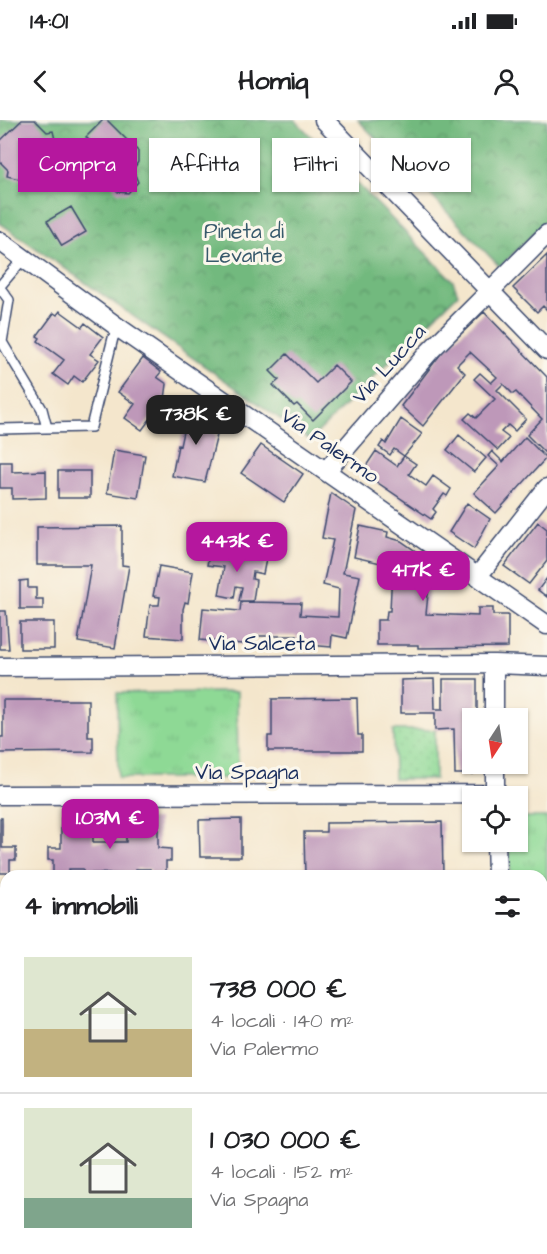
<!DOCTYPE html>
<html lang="it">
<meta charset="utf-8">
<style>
body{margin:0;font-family:"Architects Daughter",sans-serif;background:#f6f6f6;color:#202124;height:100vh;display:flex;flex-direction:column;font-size:22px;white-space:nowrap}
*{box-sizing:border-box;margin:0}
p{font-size:20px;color:#757577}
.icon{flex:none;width:33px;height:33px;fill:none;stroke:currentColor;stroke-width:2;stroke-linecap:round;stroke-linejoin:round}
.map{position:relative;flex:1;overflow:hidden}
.panel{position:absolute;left:0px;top:750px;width:548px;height:384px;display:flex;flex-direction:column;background:#fff;border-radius:18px 18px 0 0;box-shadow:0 2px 4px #0004}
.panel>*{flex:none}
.top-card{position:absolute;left:18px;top:18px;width:512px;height:54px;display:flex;gap:12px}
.needle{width:39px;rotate:192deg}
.tools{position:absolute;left:462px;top:588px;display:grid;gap:12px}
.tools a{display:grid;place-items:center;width:66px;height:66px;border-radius:0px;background:#fff;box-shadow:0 2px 4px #0004;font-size:30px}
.price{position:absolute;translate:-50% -51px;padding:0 14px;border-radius:12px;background:#b5179e;color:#fff;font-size:20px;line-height:39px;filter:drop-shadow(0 2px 3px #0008)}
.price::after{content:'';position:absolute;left:50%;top:36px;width:18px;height:14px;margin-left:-9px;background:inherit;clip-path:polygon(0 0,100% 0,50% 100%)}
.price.current{background:#222;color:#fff}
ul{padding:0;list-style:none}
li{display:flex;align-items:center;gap:18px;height:150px;padding:0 24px}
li+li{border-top:2px solid #e0e0e0}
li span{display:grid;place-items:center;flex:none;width:168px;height:120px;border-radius:0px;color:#555}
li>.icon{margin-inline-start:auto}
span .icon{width:72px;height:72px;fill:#fffc;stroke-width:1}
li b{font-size:26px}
h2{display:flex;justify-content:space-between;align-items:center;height:72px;padding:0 24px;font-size:26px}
.pill{padding:0 21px;border-radius:0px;background:#fff;box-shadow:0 2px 4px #0004;font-size:21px;line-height:54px}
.pill.current{background:#b5179e;color:#fff}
.status{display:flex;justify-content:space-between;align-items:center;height:42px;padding:0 30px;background:#fff;direction:ltr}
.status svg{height:16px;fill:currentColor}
header{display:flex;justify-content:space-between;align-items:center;height:78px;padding:0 24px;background:#fff;font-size:27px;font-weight:700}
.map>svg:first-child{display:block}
</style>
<div class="status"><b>14:01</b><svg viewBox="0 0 49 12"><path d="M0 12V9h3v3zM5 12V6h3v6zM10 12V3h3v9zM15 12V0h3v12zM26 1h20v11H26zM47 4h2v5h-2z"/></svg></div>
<header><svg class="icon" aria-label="back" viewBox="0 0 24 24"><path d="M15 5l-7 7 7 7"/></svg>Homiq<svg class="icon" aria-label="person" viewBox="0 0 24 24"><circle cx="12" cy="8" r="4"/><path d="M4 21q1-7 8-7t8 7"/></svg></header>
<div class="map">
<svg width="547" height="1134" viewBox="0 0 547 1134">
<defs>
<pattern id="grass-tufts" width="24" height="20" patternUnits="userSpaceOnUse" patternTransform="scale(1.5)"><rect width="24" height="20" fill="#8ed995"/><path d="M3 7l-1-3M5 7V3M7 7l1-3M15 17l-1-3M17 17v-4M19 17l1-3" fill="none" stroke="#7abb83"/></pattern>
<pattern id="forest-crowns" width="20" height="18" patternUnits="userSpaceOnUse" patternTransform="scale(1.5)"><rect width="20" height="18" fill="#72b97e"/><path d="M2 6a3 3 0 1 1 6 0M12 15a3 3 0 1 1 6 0" fill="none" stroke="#5d976a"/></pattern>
<pattern id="garden-dots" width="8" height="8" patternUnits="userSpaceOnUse" patternTransform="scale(1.5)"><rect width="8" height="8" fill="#8ed995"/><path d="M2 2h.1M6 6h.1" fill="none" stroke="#7abb83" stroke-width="1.8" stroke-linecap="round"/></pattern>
</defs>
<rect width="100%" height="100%" fill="#fbf7ec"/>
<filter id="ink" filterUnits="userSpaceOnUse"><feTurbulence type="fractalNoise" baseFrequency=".0167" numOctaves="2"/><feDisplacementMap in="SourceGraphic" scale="12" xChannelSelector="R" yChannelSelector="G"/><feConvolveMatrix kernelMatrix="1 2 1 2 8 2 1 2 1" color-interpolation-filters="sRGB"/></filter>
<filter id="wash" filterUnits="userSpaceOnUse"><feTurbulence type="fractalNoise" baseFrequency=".008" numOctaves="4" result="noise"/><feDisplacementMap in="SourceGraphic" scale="24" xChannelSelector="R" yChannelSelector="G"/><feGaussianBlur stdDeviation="1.35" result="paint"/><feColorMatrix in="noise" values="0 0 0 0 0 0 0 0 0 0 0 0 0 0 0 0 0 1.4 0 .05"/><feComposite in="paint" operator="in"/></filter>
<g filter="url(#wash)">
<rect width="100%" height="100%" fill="#f4e6cc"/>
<path fill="url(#grass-tufts)" stroke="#54847a" stroke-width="1.5" d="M237,572L238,658H118L117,573Z
M518,697H547V891L542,888V756H510L509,722H518Z
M0,1021H6V1128H126V1134H0Z"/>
<path fill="url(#forest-crowns)" stroke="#46746e" stroke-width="1.5" d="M0,0H295L453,161L458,174L310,320L0,103Z
M358,0H547V100L500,147Z"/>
<path fill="url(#garden-dots)" stroke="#54847a" stroke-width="1.5" d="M393,610H435V659H394Z
M0,867H6V1021H0Z
M126,1128H231L228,1134H126Z"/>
<g id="blocks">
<path fill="#be98b9" d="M22,0H35L47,12L53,11L57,28L63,34L29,67L23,60L7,56L8,50L0,42V21Z
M103,0H107L138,31V42L133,50L138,62L128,73L118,72L114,68L112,58L118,49L86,17Z
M71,87L86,112L62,126L47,101Z
M547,135V190L543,186L537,192L513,168Z
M60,191L82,207L85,203L103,217L90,234L99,240L82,262L74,256L68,265L53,254L64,240L38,221L40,218L37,216L54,193L57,195Z
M484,192L547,257V335L527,315L542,299L516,272L513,274L503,264L497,270L526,299L515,311L508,305L501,312L509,318L498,330L464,299L470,293L476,298L495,279L474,259L480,253L491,263L497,257L470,232L457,245L465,253L423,306L401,286L443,231Z
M287,234L316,263L334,245L351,262L313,300L297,284L294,286L273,265L279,260L270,251Z
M143,238L161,252L157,257L167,264L165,279L142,310L125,298L135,284L118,272Z
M195,286L221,303L214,313L217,315L205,362L172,356L178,325L180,326L184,307L188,301L185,299Z
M401,299L422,314L404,336L394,329L390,335L379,327L383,321L386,324Z
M459,315L486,338L474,352L447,330Z
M525,317L546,338L496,393L474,373L499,346L488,336L492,331L503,342Z
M261,325L303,354L284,382L241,353Z
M114,330L145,335L138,378L107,373Z
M376,331L397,346L404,336L416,344L409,354L426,366L433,356L451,369L447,376L444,374L433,389L436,392L431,399L362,352Z
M0,342H12V352L46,351V378L12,379V368H0Z
M58,351H90V378H58Z
M331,373L356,390L343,453L360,456L347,518L332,515L331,527L297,524V516H252V525L200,520L203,488L240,491L241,482L301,483L300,495L338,497L339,469L323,465L333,420L322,418Z
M467,383L490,399L474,429L449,412Z
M538,402L547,409V441L529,464L504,446Z
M122,406V445L129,446L115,528L78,522L91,445H37V407Z
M360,406L388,412L387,417L401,421L437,446L430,455L426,494L478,496V488H493V495H508V527L418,528V525H377V500H386L387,491H390L392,449L381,447V443L354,437Z
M210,430L266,439L263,454L253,452L252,459L256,460L253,481H239L242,467L236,466L234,478L219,475L224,447L207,445Z
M159,446L193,452L188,483L185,482L183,489V519L146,516L150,485H159L160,477L153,476Z
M547,458V477L538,470Z
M28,460V468H36V479H43V489H20V461Z
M0,491H6L9,529H0Z
M20,502H54V529H20Z
M434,559L435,589H443V559H477V598H472L473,654H455L454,609L435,610V593H401V560Z
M357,578L358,615H362V631H268V616H272V579Z
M3,580H88V617H93V632L0,633V617H3Z
M0,698H2V728H16V740H10V753H0Z
M61,698L73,699V703H93V722H126V704H146V699H158V728L171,729V741H166V754H150V749H136V754L83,753V749H69V753H53V740H48V728H61Z
M241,699V737H200L199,700Z
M442,702L443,756H305L304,712H326V703Z
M0,790L4,794L6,843H0Z
M542,1089H547V1134H536V1128H542Z"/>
</g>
</g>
<g filter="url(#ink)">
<use href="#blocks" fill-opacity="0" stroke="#3c4a6e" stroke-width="1.5"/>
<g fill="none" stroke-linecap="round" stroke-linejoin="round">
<defs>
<path id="lane" d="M0,166L23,139
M0,168L9,180L2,222L42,289L47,308
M0,309L91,307L113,218L119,208
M0,777H6
M542,1039H547
M0,1094H6"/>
<path id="street" d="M324,0L547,230
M0,121L119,208L547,505
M326,351L430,231L547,114
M478,456L547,368
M494,544V598
M0,547L494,544L547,546
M495,644V676
M0,675L495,674
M496,722L497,756
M0,857H6"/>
</defs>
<use href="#lane" stroke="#3c4a6e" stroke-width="12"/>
<use href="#street" stroke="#3c4a6e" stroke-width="21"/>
<use href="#lane" stroke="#fff" stroke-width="9"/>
<use href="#street" stroke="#fff" stroke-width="18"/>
</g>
</g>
<g text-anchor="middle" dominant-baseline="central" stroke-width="6" stroke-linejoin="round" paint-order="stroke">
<g font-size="21" fill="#385a6c" stroke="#fbf7ec">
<text x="244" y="111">Pineta di<tspan x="244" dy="24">Levante</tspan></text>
</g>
<g font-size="21" fill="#1b2f5e" stroke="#fbf7ec">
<text transform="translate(389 244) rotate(-48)">Via Lucca</text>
<text transform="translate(330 326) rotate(35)">Via Palermo</text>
<text x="262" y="523">Via Salceta</text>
<text x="247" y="652">Via Spagna</text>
</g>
</g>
</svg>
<div class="tools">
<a><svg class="needle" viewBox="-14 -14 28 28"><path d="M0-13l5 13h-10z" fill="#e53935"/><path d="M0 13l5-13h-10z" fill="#757577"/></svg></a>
<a><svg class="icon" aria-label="locate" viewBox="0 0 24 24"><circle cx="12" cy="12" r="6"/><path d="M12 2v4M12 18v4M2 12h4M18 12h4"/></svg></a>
</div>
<b class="price current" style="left:196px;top:326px">738K €</b>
<b class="price" style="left:237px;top:453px">443K €</b>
<b class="price" style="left:423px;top:482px">417K €</b>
<b class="price" style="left:110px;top:730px">1.03M €</b>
<div class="top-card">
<a class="pill current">Compra</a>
<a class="pill">Affitta</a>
<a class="pill">Filtri</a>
<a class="pill">Nuovo</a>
</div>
<section class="panel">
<h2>4 immobili<svg class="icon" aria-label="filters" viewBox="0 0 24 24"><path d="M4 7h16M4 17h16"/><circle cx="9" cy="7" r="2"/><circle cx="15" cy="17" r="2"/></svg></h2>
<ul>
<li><span style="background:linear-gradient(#dfe7d0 60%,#c2b280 0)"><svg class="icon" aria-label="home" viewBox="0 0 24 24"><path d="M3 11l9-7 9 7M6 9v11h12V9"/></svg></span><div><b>738 000 €</b><p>4 locali · 140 m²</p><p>Via Palermo</p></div></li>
<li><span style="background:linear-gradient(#dfe7d0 75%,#7fa58c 0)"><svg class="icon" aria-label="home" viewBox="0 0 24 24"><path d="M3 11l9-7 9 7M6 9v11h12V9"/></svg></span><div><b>1 030 000 €</b><p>4 locali · 152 m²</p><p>Via Spagna</p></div></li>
</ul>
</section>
</div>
